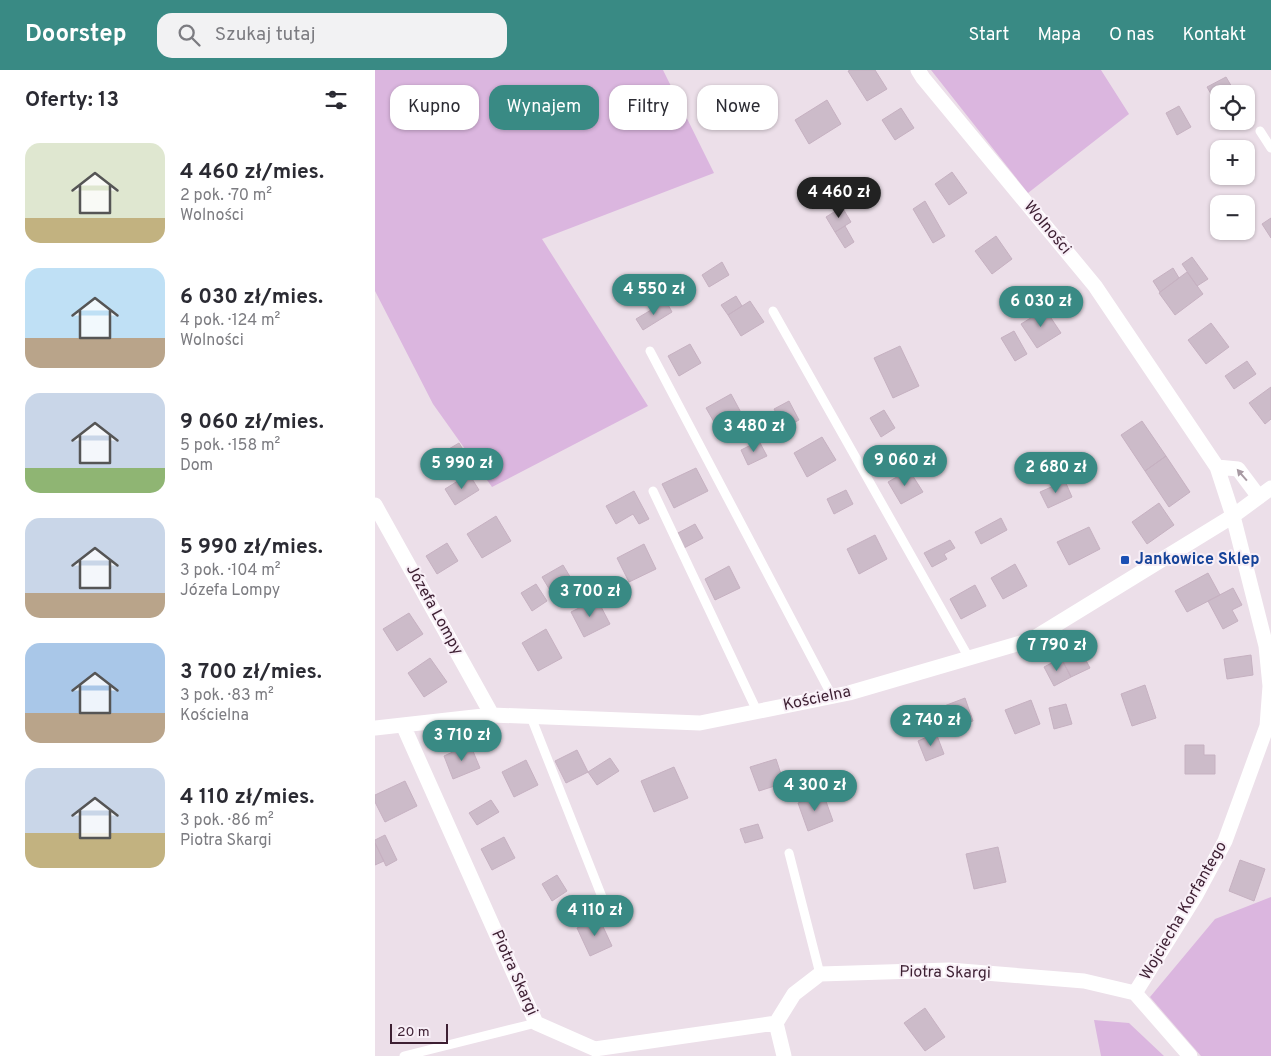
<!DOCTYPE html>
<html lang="pl">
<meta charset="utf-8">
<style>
body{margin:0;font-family:Overpass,sans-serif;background:#f2f2f3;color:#2b2b33;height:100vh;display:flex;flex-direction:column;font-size:19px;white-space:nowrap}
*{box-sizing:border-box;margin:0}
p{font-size:16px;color:#7c7c81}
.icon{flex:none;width:28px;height:28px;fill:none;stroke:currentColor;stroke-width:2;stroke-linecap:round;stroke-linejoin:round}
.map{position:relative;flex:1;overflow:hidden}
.details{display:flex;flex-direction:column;background:#fff;width:375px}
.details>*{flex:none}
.hud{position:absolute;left:15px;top:15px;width:475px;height:45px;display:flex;gap:10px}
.buttons{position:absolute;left:835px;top:15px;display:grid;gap:10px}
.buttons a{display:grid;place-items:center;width:45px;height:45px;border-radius:10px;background:#fff;box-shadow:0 1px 4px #0004;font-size:25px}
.scale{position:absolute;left:15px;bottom:12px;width:58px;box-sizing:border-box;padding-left:5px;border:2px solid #3d1f32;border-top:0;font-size:14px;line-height:18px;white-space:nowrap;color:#3d1f32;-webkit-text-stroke:4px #f8eff7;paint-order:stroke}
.price{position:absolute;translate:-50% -42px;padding:0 11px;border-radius:18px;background:#398a84;color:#fff;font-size:16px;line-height:32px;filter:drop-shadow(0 1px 2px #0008)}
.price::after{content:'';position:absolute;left:50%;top:30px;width:15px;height:11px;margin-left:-8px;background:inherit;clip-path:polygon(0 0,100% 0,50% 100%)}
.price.selected{background:#222;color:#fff}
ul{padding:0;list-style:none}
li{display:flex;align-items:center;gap:15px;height:125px;padding:0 25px}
li span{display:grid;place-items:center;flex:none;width:140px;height:100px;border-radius:15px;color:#555}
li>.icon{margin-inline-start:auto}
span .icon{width:60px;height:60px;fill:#fffc;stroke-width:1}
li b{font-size:21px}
h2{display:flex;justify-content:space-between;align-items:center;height:60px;padding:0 25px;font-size:21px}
.chip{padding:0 18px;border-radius:15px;background:#fff;box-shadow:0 1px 4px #0004;font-size:18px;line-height:45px}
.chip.selected{background:#398a84;color:#fff}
header{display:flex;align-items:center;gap:30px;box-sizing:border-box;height:70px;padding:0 25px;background:#398a84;color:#fff}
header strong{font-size:24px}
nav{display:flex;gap:28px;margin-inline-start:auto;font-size:18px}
.search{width:350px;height:45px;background:#f2f2f3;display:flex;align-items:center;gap:12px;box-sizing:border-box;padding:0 18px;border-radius:15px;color:#7c7c81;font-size:19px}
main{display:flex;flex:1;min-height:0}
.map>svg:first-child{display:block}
</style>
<header>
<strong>Doorstep</strong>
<div class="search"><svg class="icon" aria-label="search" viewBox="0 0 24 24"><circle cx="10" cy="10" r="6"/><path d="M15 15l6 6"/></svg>Szukaj tutaj</div>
<nav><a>Start</a><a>Mapa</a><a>O nas</a><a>Kontakt</a></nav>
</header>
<main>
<section class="details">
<h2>Oferty: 13<svg class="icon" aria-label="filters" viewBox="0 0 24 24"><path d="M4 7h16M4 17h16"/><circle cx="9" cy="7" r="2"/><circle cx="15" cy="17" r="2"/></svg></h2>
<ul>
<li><span style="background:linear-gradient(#dfe7d0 75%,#c2b280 0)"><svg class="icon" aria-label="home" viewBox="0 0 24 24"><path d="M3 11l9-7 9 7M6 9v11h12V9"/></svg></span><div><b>4 460 zł/mies.</b><p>2 pok. · 70 m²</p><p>Wolności</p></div></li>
<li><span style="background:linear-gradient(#bfe0f5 70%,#b9a48a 0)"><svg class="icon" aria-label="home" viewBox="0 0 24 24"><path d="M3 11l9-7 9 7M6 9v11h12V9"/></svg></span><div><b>6 030 zł/mies.</b><p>4 pok. · 124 m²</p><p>Wolności</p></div></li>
<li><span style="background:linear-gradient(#c9d6e8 75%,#8fb573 0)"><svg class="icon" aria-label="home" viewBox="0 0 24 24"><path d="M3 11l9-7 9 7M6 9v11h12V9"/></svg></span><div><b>9 060 zł/mies.</b><p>5 pok. · 158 m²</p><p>Dom</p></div></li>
<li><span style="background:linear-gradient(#c9d6e8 75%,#b9a48a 0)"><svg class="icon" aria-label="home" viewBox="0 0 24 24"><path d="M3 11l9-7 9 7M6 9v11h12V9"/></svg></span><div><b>5 990 zł/mies.</b><p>3 pok. · 104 m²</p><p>Józefa Lompy</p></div></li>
<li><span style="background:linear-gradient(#a9c7e8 70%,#b9a48a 0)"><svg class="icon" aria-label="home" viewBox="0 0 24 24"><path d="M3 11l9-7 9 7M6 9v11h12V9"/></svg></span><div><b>3 700 zł/mies.</b><p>3 pok. · 83 m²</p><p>Kościelna</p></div></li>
<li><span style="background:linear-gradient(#c9d6e8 65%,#c2b280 0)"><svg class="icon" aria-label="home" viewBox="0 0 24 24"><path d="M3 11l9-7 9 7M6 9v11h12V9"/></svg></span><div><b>4 110 zł/mies.</b><p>3 pok. · 86 m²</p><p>Piotra Skargi</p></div></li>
</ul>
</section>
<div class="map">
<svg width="896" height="986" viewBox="0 0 896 986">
<rect width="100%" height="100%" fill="#ecdfe9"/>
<path fill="#dbb6df" d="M0,0H288L339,103L167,169L273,336L117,417L58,334L0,221Z
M556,0H726L754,44L653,123Z
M896,827V986H826L775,927L840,849Z
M719,950L754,953L789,986H726Z"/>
<path fill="#ccbbc9" stroke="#c6b1c1" d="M476,0H500L512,19L492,31L473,1Z
M851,7L861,24H844V38L832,17Z
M452,30L466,54L434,74L420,50Z
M804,36L816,57L802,65L791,43Z
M526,38L539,58L520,70L507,50Z
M577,102L592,123L574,135L560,114Z
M550,131L570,166L558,173L538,139Z
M467,137L476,152L460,162L451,147Z
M896,148V168L887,154Z
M470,156L479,172L470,178L460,162Z
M621,166L637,189L617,204L600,181Z
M817,187L833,209L822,216L807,194Z
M347,192L354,205L334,217L327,205Z
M798,198L804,208L785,222L778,211Z
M812,202L828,224L800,245L784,223Z
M361,226L367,236L353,245L346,235Z
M291,231L297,242L268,260L261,249Z
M375,231L389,252L366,266L353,245Z
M670,239L686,263L662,278L646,254Z
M836,253L854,277L831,294L813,270Z
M639,261L652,284L640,291L626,268Z
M315,274L326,293L304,306L293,286Z
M525,276L544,316L518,328L499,288Z
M872,291L881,304L859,319L850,306Z
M896,317V349L890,354L874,333Z
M356,324L370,350L346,364L331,338Z
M414,331L424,350L409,358L399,339Z
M509,340L520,358L506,367L495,348Z
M767,351L791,386L770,401L746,365Z
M447,367L461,390L432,407L419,383Z
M384,371L392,386L373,395L366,380Z
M84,373L95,391L78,401L67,383Z
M791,386L815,422L794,437L770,401Z
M321,398L333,421L299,438L287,414Z
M534,400L548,422L526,434L513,412Z
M94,404L104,420L80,435L70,419Z
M690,411L697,427L673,438L665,422Z
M471,420L478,434L459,444L452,429Z
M259,421L274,449L264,454L258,444L241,454L231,436Z
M784,433L799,455L772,474L757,452Z
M121,446L136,471L107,488L92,464Z
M626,448L632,460L606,474L600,462Z
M320,454L328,468L309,478L301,464Z
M714,457L725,479L694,495L682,472Z
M500,465L512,489L484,504L472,479Z
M575,470L580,478L569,484L572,489L557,497L549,483Z
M72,473L83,491L62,504L51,486Z
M269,474L281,499L254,512L242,488Z
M640,494L652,516L628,529L616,508Z
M188,495L197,510L176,522L167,507Z
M354,496L365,518L340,530L330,509Z
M833,503L845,525L812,542L800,521Z
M161,514L172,531L157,541L146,523Z
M600,515L611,536L586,549L575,529Z
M858,518L867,535L857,540L863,551L848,559L833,531Z
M222,529L235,554L209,567L196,542Z
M34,543L48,564L22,581L8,559Z
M171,559L187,588L163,601L147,573Z
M705,579L715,598L696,607L686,588Z
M876,585L878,605L852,609L849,589Z
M55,588L72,612L49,627L33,603Z
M686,588L696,607L679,616L669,597Z
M770,615L781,648L757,656L746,624Z
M590,628L598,651L572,659L564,638Z
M656,630L665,654L640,664L630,640Z
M691,634L697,654L679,659L674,638Z
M561,663L569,684L551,691L543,671Z
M95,674L105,698L78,709L69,686Z
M810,675H829V685H840V704H810Z
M202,680L213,702L191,713L180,691Z
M235,688L244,701L222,715L213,702Z
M401,689L409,713L384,721L375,697Z
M151,690L163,715L139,727L127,702Z
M299,697L313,728L279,742L266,711Z
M30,711L42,736L10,752L0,732V725Z
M448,723L458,751L433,761L423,733Z
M116,730L124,742L102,755L94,743Z
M383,754L388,768L370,773L365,759Z
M10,765L22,790L11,796L0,773V770Z
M129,767L140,788L117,800L106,779Z
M0,773L9,791L0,795Z
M623,777L631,812L599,819L591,784Z
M865,790L890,799L879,831L854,821Z
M182,805L192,821L177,831L167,814Z
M224,848L237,876L215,886L202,858Z
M550,938L570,967L550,981L529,953Z"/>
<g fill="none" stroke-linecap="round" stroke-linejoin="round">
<path stroke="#fff" stroke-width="9" d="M885,61L896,78
M398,241L594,588
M275,281L457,626
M278,421L382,641
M156,647L229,832
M414,783L445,904
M29,986L161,953"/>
<path stroke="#fff" stroke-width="15" d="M543,0L548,8L720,216L842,397L858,446L891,576L895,616L892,656L850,771L821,825L760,923L815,986
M842,397L863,399L884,427
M0,435L117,645
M28,655L161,953L220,979L401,953
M0,658L117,645L325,653L474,623L656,570L858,446L896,418
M409,986L401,953L419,924L445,904L574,900L709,911L760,923"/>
</g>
<defs><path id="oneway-solid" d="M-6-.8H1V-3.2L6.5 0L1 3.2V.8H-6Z" transform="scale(1.25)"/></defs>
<use fill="#a89aa3" href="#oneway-solid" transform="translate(867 405) rotate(-131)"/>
<rect fill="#1a4fb4" stroke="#f8eff7" stroke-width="2" x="745" y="485" width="10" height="10" rx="2.5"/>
<g text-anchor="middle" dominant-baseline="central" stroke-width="4" stroke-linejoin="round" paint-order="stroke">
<g font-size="16" fill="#3d1f32" stroke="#f8eff7">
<text transform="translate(672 158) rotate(50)">Wolności</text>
<text transform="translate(59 540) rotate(61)">Józefa Lompy</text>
<text transform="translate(442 629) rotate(-12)">Kościelna</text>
<text transform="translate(809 841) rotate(-60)">Wojciecha Korfantego</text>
<text transform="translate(139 903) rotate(66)">Piotra Skargi</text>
<text transform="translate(570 903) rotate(1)">Piotra Skargi</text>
</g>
<g font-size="16" font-weight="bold" fill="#164399" stroke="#f8eff7" text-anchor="start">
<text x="760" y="490">Jankowice Sklep</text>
</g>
</g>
</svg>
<div class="buttons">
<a><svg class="icon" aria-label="locate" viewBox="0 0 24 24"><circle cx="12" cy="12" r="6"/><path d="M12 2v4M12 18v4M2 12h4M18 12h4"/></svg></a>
<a>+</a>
<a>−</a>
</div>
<div class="scale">20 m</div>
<b class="price selected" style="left:464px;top:149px">4 460 zł</b>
<b class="price" style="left:279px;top:246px">4 550 zł</b>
<b class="price" style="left:666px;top:258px">6 030 zł</b>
<b class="price" style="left:379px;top:383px">3 480 zł</b>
<b class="price" style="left:530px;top:417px">9 060 zł</b>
<b class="price" style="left:87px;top:420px">5 990 zł</b>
<b class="price" style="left:681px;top:424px">2 680 zł</b>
<b class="price" style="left:215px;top:548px">3 700 zł</b>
<b class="price" style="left:682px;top:602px">7 790 zł</b>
<b class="price" style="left:556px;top:677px">2 740 zł</b>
<b class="price" style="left:87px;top:692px">3 710 zł</b>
<b class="price" style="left:440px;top:742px">4 300 zł</b>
<b class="price" style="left:220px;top:867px">4 110 zł</b>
<div class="hud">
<a class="chip">Kupno</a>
<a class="chip selected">Wynajem</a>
<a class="chip">Filtry</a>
<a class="chip">Nowe</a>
</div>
</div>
</main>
